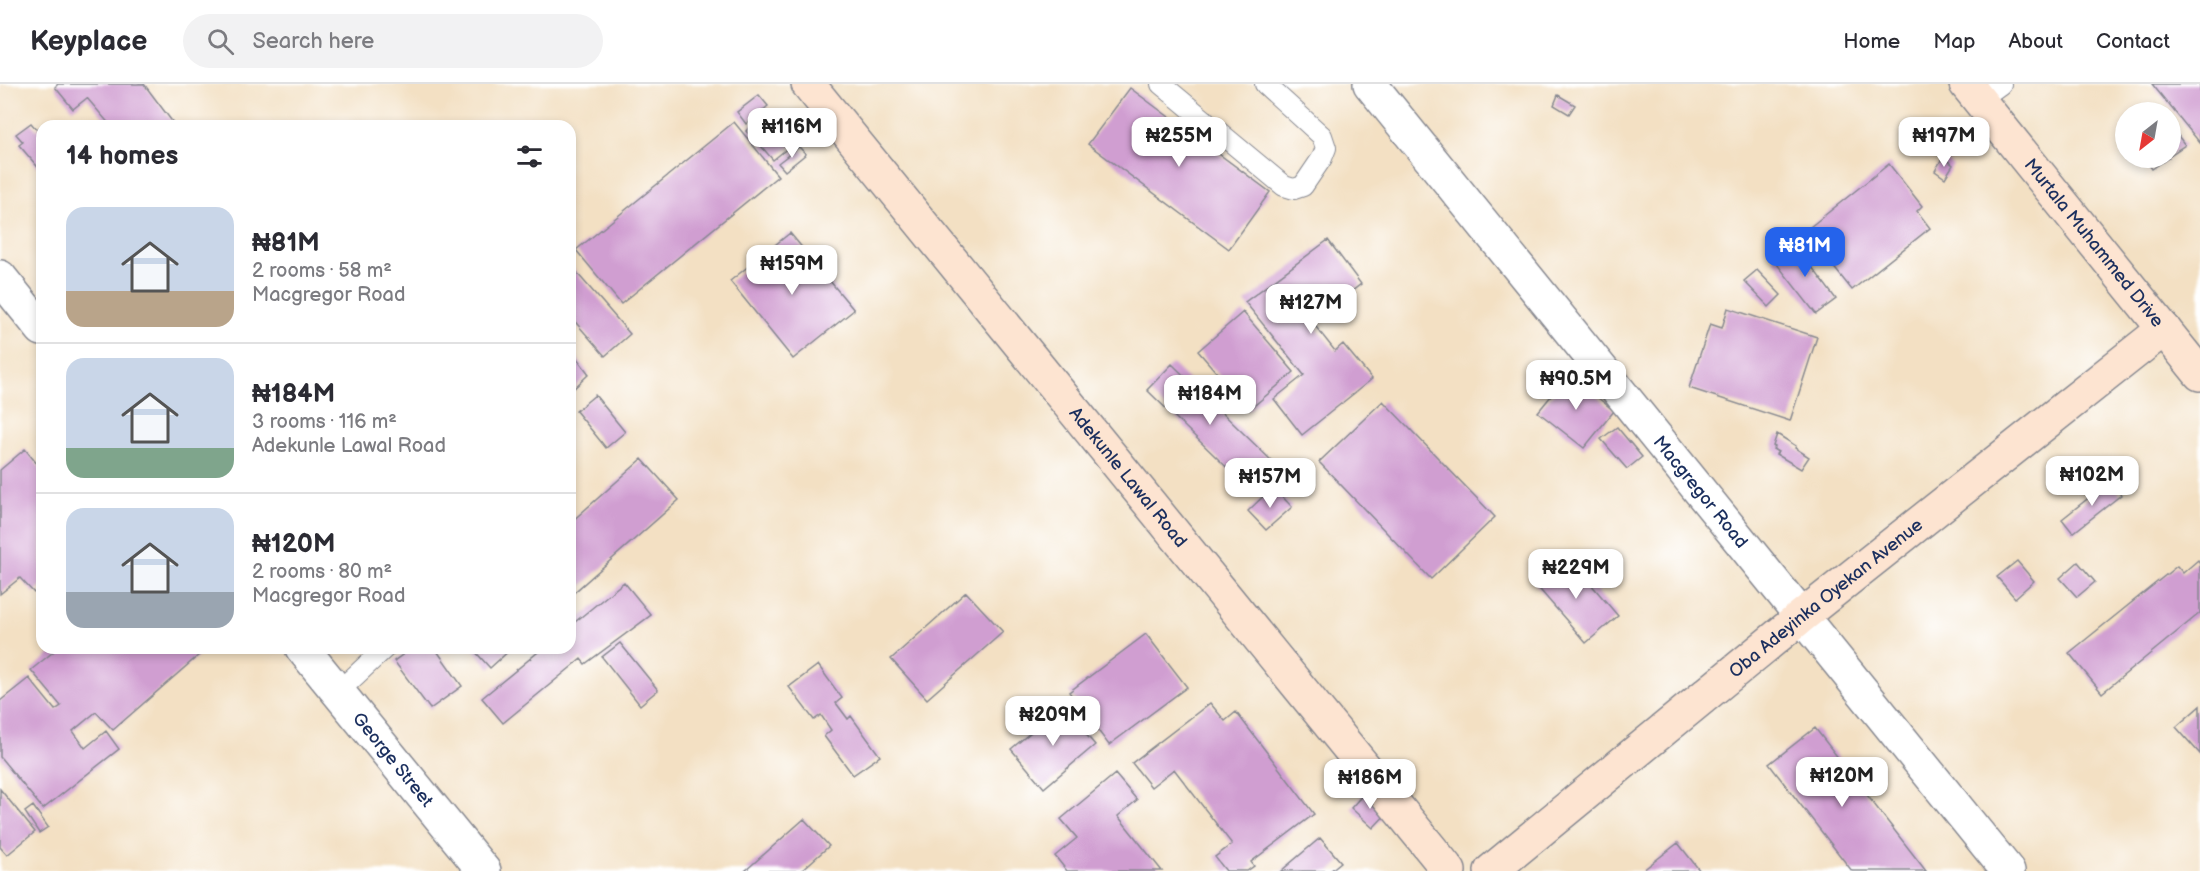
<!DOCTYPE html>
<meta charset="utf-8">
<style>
body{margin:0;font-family:"Balsamiq Sans",sans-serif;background:#f2f2f3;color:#2b2b33;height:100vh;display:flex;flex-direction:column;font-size:22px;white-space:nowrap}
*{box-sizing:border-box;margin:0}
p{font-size:20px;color:#7c7c81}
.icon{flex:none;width:33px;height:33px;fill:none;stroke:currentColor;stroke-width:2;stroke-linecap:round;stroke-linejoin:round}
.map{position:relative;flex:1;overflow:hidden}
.details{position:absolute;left:36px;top:36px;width:540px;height:534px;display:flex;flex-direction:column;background:#fff;border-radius:18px;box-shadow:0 3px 9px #0003}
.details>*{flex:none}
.needle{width:39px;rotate:211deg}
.controls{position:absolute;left:2115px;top:18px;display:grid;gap:12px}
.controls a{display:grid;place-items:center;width:66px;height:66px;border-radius:50%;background:#fff;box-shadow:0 3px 9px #0003;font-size:30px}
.price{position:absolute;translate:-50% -51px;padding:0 14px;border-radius:12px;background:#fff;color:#222;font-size:20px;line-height:39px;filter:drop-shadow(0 2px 3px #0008)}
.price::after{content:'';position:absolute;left:50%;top:36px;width:18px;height:14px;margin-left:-9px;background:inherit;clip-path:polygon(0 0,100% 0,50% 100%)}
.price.active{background:#2563eb;color:#fff}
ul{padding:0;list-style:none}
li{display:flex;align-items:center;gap:18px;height:150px;padding:0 30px}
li+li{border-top:2px solid #e1e1e2}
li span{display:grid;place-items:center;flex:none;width:168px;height:120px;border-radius:18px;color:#555}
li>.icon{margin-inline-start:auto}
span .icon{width:72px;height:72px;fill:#fffc;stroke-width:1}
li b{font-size:26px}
h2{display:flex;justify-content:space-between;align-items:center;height:72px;padding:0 30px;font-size:26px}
header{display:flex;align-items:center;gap:36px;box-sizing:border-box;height:84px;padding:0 30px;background:#fff;border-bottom:2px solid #e1e1e2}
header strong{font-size:28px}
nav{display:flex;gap:33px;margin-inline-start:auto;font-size:21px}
.search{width:420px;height:54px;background:#f2f2f3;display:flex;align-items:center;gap:15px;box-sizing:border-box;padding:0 21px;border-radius:33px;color:#7c7c81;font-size:22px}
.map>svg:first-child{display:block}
</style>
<header>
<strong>Keyplace</strong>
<div class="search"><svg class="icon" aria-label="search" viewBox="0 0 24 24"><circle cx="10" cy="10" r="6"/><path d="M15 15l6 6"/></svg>Search here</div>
<nav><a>Home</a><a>Map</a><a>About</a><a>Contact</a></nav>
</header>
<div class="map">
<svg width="2200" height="787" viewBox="0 0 2200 787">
<rect width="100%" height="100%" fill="#fff"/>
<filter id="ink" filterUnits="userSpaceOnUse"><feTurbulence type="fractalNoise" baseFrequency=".0167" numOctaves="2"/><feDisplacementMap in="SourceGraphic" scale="12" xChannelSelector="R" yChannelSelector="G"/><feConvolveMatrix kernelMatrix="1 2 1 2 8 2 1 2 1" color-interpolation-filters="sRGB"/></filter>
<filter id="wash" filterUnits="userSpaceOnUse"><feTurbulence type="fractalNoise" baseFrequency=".008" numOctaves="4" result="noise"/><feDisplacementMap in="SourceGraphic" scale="24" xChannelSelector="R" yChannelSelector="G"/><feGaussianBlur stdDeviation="1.35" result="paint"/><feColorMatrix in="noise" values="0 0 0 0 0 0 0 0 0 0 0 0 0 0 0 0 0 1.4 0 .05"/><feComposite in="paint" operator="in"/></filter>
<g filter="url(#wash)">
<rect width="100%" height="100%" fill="#f3e0c3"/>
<g id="blocks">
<path fill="#d09ed1" d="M58,0H144L174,40L111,42L87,14L73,25L55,3Z
M2152,0H2200V59Z
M1130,4L1270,108L1229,165L1088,60Z
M759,11L768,22L746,40L737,28Z
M1558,11L1575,21L1569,30L1554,21Z
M766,27L778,40L758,59L746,47Z
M734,38L778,92L621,220L576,166Z
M31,39L37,46L42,42V88L19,61L23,58L16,50Z
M2170,41L2185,61L2170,71Z
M782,45L794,59L773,76L761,62Z
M799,63L806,70L785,87L778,79Z
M1943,73L1953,81L1945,94L1935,87Z
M2144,74H2168L2152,85Z
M1889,80L1922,122L1917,127L1930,144L1852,206L1805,147Z
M790,149L854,226L793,275L730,197Z
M1328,156L1361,200L1312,238L1335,267L1343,260L1372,295L1302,351L1274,315L1304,291L1245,218Z
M1794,159L1836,215L1816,230L1773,175Z
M570,181L630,250L605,272L570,232Z
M1757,186L1781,211L1769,223L1744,197Z
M1728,224L1817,253L1790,337L1689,304L1710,240L1722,244Z
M1243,228L1294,288L1249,326L1198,267Z
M576,273L589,290L570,308V278Z
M1172,280L1274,379L1249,405L1147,306Z
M1569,290L1614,327L1584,364L1538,328Z
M595,311L625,348L606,364L576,327Z
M1383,317L1495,433L1431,495L1319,378Z
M1617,343L1642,373L1627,385L1601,355Z
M1777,350L1796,362L1795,364L1809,373L1801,385L1776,370L1778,368L1773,365L1775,363L1773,362Z
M25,365L42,386V501L34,509L20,494L0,510V386Z
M642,375L679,416L570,512V439Z
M2110,397L2121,411L2073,449L2062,435Z
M1273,403L1292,423L1266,446L1248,427Z
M1567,472L1618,532L1586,559L1535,500Z
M2198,476L2200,479V529L2102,609L2069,569L2177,482L2183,489Z
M2017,477L2034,497L2015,514L1997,493Z
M2078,478L2095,498L2077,513L2060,494Z
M624,498L651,531L585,580L581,575L503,639L482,614L543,564H570V542Z
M966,508L1003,548L927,615L891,575Z
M1146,550L1187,603L1109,661L1069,608Z
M620,559L658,606L640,621L602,573Z
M58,564H196L200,570L113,646L96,628L73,647L85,664L106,647L119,665L43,725L0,673V617L29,594L55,626L61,622L31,586Z
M412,564H435L462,602L430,625L394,577Z
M472,564H512L490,584Z
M818,581L842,614L836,619L848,635L851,632L880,672L853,691L824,652L831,646L821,631L814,636L789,603Z
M1210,619L1225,637L1236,628L1314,730L1251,778L1254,782L1247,787H1226L1215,773L1232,760L1174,685L1151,703L1132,679Z
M1062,622L1095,661L1044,704L1011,665Z
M2200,622V670L2176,643Z
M1815,644L1926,787H1852L1769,680Z
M1115,690L1137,716L1118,732L1162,787H1067L1055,772L1077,754L1061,735Z
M0,705L35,748L7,771L0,763Z
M1366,707L1389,727L1373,744L1351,724Z
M33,722L48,743L39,749L25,728Z
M804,735L829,762L801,787H745Z
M1320,754L1341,778L1330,787H1281Z
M1678,759L1700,787H1642Z"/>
</g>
</g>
<g filter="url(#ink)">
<use href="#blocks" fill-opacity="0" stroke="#878890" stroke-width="1.5"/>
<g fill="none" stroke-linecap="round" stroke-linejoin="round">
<defs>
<path id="lane" d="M1161,0L1284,102L1294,105L1303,102L1322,74L1326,64L1322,52L1265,0
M1979,16L2001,0
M338,608L385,564"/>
<g id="street">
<path id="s1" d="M1370,0L2008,787"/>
<path d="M0,193L42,245"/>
<path id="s2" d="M302,564L484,787"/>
</g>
<g id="secondary">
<path id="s3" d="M808,0L1449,787"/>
<path id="s4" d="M1966,0L2200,290"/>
<path id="s5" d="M1491,787L1802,532L2164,245"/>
</g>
</defs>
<use href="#lane" stroke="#878890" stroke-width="22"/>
<use href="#street" stroke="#878890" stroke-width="36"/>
<use href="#secondary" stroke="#878890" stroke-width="36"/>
<use href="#lane" stroke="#fff" stroke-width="20"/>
<use href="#street" stroke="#fff" stroke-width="33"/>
<use href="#secondary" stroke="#fde4d1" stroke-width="33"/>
</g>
</g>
<g text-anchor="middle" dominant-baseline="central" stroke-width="5" stroke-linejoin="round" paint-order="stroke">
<g font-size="18" fill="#1b2f5e" stroke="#fff">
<text stroke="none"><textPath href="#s4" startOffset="204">Murtala Muhammed Drive</textPath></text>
<text stroke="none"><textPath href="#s3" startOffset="507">Adekunle Lawal Road</textPath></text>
<text stroke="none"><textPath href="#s1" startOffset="525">Macgregor Road</textPath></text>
<text stroke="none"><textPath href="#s5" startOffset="432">Oba Adeyinka Oyekan Avenue</textPath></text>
<text stroke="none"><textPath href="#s2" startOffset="144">George Street</textPath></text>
</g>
</g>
</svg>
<div class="controls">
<a><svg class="needle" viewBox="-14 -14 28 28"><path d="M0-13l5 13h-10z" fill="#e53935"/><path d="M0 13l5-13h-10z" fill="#7c7c81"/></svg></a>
</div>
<b class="price" style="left:792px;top:75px">₦116M</b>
<b class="price" style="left:1179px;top:84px">₦255M</b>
<b class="price" style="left:1944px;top:84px">₦197M</b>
<b class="price active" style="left:1805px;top:194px">₦81M</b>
<b class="price" style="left:792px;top:212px">₦159M</b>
<b class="price" style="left:1311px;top:251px">₦127M</b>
<b class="price" style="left:1576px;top:327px">₦90.5M</b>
<b class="price" style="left:1210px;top:342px">₦184M</b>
<b class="price" style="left:2092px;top:423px">₦102M</b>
<b class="price" style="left:1270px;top:425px">₦157M</b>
<b class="price" style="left:1576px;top:516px">₦229M</b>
<b class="price" style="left:1053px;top:663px">₦209M</b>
<b class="price" style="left:1842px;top:724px">₦120M</b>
<b class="price" style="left:1370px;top:726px">₦186M</b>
<section class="details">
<h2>14 homes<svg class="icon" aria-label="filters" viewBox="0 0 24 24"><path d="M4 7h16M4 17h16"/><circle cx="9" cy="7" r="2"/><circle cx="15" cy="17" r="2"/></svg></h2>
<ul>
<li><span style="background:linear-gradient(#c9d6e8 70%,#b9a48a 0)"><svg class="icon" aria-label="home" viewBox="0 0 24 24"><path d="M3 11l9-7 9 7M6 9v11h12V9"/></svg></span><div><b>₦81M</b><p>2 rooms · 58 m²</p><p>Macgregor Road</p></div></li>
<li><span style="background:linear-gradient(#c9d6e8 75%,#7fa58c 0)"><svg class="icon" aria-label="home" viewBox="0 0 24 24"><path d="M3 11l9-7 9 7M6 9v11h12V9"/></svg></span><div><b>₦184M</b><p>3 rooms · 116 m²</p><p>Adekunle Lawal Road</p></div></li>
<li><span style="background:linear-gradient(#c9d6e8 70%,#9aa5b1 0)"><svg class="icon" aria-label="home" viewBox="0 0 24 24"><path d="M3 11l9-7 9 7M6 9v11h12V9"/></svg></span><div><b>₦120M</b><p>2 rooms · 80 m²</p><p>Macgregor Road</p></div></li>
</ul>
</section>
</div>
